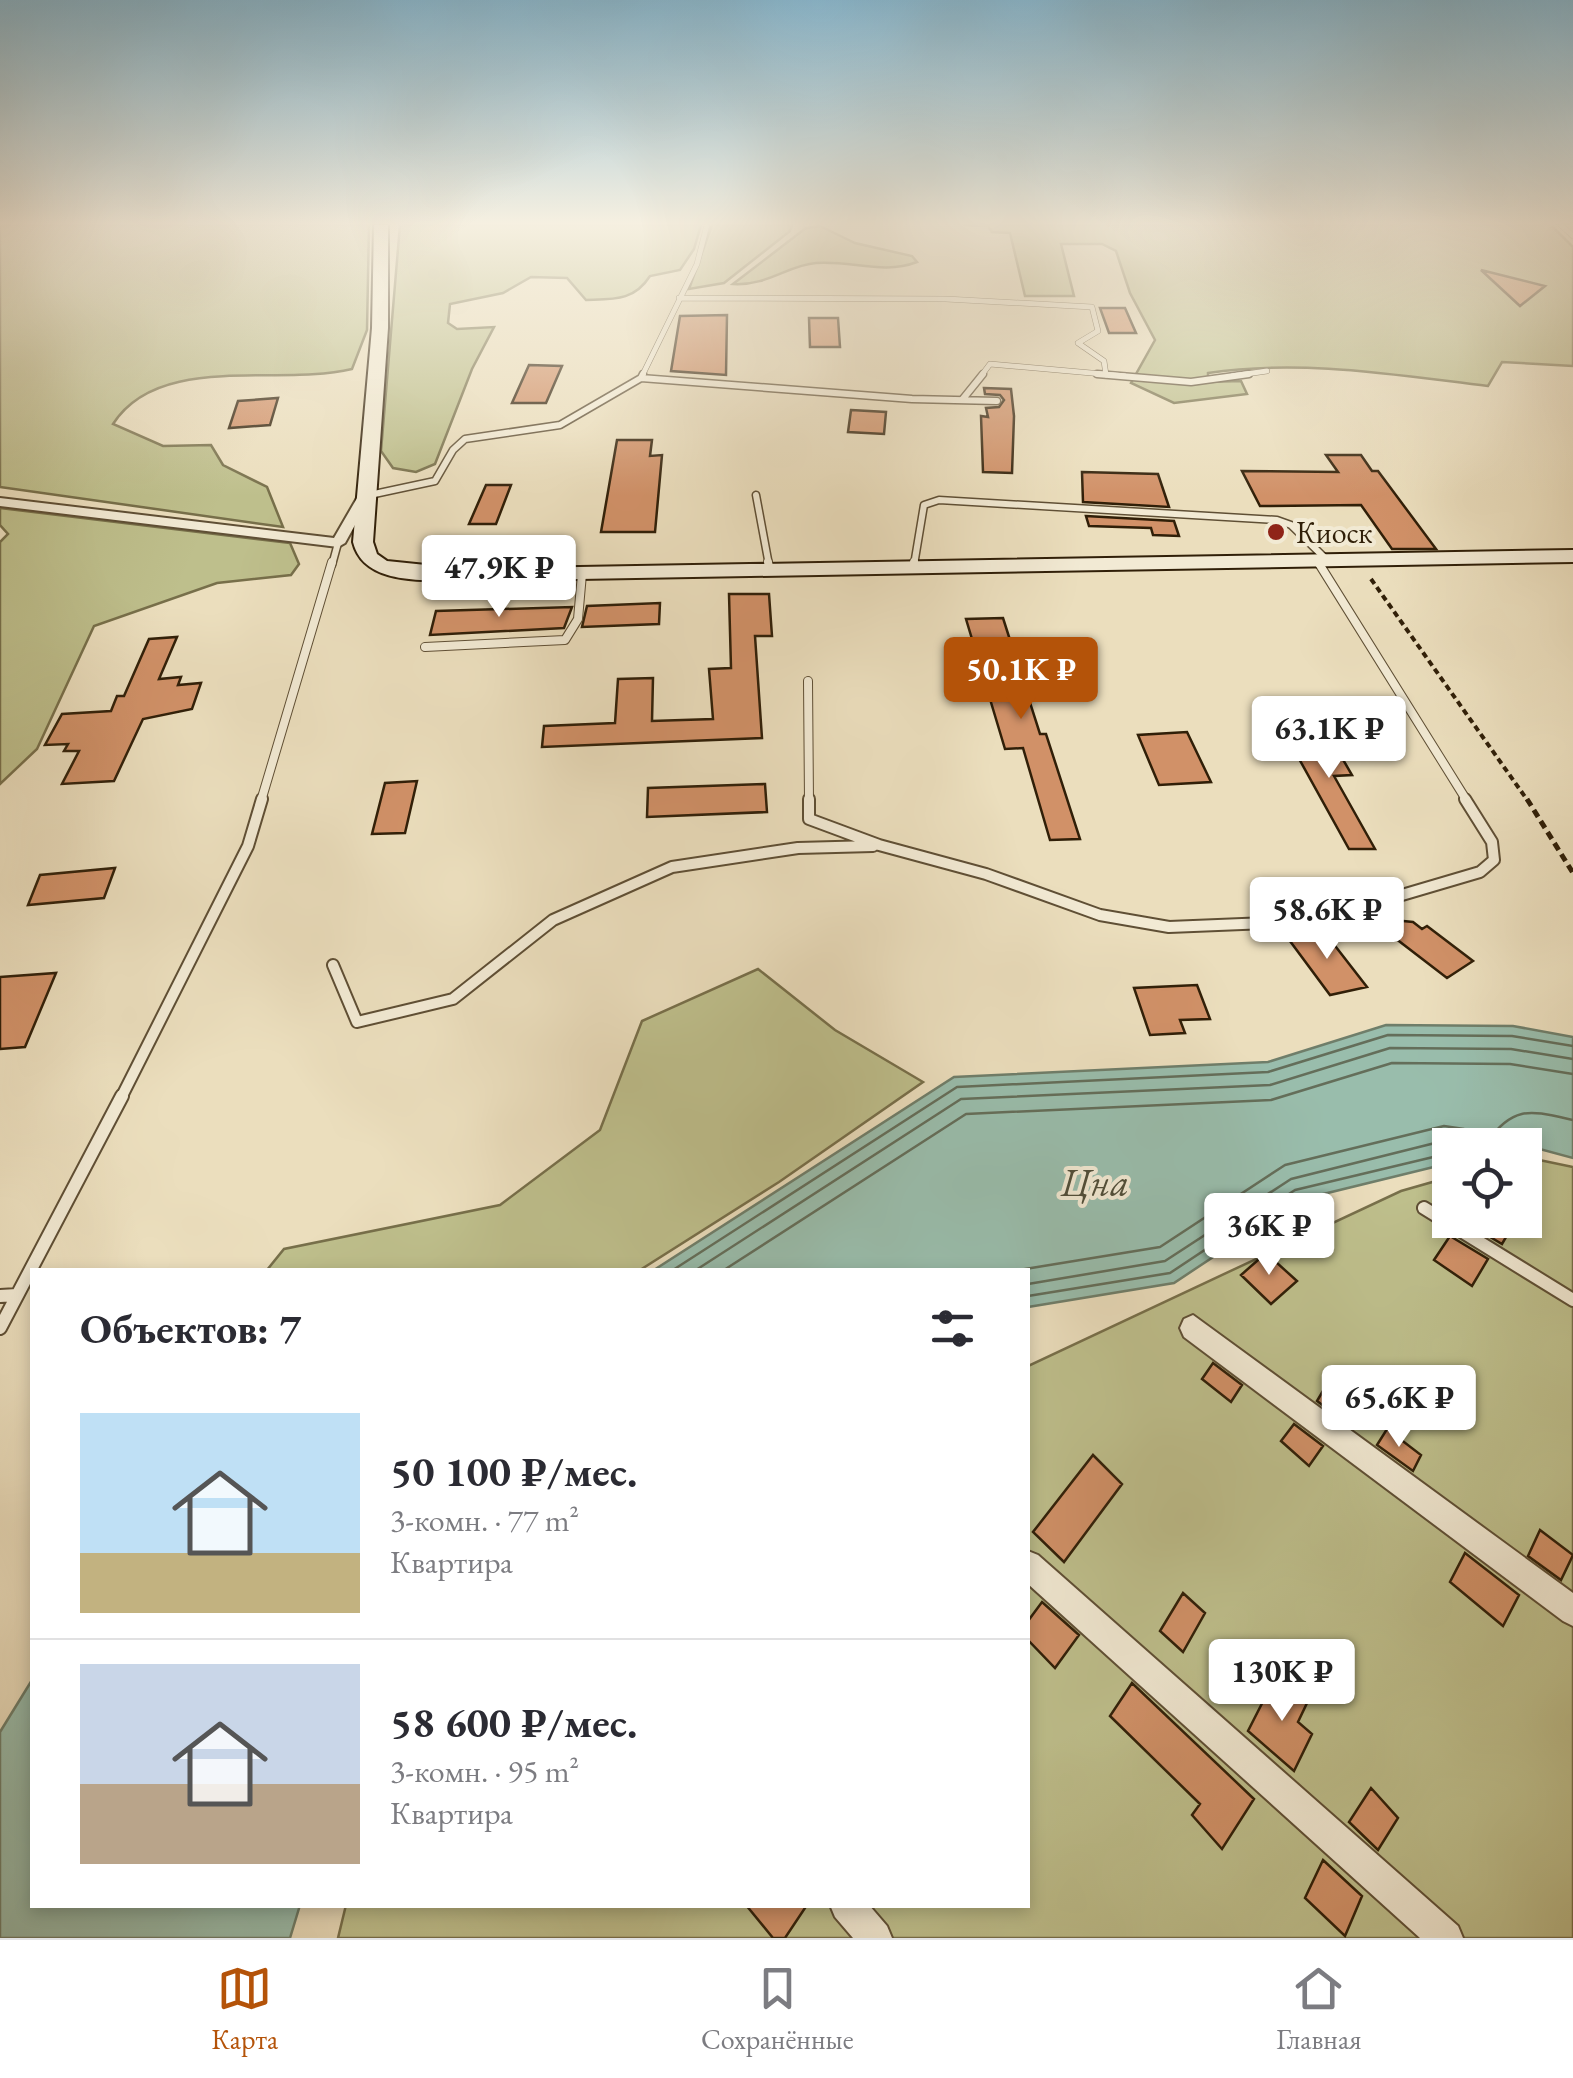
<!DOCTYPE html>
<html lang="ru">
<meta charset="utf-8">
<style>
body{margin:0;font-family:"EB Garamond",serif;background:#f2f2f3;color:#2b2b33;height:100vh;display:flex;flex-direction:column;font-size:38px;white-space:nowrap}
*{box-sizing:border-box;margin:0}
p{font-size:32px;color:#7c7c81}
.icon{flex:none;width:55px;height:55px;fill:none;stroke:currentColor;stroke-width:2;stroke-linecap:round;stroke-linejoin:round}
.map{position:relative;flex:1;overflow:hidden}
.sheet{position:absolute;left:30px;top:1268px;width:1000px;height:640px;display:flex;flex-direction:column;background:#fff;border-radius:0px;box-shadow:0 5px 15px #0003}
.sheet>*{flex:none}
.buttons{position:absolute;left:1432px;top:1128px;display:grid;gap:20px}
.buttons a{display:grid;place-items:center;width:110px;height:110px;border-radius:0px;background:#fff;box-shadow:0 5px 15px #0003;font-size:50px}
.price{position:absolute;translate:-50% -85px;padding:0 22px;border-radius:10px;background:#fff;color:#222;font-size:32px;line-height:65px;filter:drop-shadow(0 2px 5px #0008)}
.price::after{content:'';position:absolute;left:50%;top:60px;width:30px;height:22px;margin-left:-15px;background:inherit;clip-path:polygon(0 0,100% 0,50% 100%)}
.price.on{background:#b45309;color:#fff}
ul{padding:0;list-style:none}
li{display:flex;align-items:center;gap:30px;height:250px;padding:0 50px}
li+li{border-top:2px solid #e1e1e2}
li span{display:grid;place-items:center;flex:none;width:280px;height:200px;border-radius:0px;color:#555}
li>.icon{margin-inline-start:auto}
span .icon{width:120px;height:120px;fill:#fffc;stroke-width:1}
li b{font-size:42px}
h2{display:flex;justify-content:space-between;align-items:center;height:120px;padding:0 50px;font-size:42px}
.menu{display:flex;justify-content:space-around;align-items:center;height:140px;border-top:2px solid #e1e1e2;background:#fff;font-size:28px;color:#7c7c81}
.menu a{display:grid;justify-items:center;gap:5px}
.menu .on{color:#b45309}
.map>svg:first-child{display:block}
</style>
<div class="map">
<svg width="1573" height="1938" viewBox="0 0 1573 1938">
<rect width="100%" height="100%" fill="#ebdebd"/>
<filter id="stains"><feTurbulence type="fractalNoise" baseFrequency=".002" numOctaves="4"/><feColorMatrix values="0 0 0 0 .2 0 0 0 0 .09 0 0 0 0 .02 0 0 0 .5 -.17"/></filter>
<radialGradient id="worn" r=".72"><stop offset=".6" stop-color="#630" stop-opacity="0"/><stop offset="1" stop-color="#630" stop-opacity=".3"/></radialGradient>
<path fill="#bebf8c" stroke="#776f4a" stroke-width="2.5" d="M0,225H369L367,330L352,369C279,387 159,352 113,424L163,446L211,445L223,465L267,487L283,527L0,487Z
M400,225H701L694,249L680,270L650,276C634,301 614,299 586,300L567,278L531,277L503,293L450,304L448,323L457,329L494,327L472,369L435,464L416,472L393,468L381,451Z
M712,225H792L790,231L724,283L689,289Z
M963,225H1551L1573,247V366L1502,362L1488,386C1395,375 1302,359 1208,373V382L1241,381L1247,394L1174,403L1131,383L1155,340L1130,293L1116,251L1102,244H1061L1074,296H1025L1010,233L992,232L988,226Z
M820,226L855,243L912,256L917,262C883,275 851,260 816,263C788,265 768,286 733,284L806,228Z
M0,508L290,543L299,564L291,575L217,583L94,626L37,749L0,784V542L8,534L0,525Z
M758,969L835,1030L923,1082L779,1182L640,1270H267L284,1249L500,1205L600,1130L642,1021Z
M1525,1157L1573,1167V1938H338L346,1905H1028V1366L1401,1191L1450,1177V1220H1525Z"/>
<path fill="#99bdac" stroke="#6f7e6a" stroke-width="2.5" d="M1386,1025L1513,1026L1573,1037V1158L1525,1145H1450V1163L1299,1200L1174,1283L1028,1307V1270H654L954,1077L1268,1062Z
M32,1680V1905H300L290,1938H0V1732Z"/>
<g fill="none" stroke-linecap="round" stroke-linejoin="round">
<path stroke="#646e5a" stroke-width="2.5" d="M673,1270L957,1087L1268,1072L1388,1035L1512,1036L1573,1046
M696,1270L961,1099L1270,1085L1390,1048L1511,1049L1573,1059
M724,1270L966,1114L1271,1100L1392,1063L1510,1064L1573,1074
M1019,1270L1160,1247L1285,1165L1444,1126L1464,1129L1485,1144C1515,1105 1528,1110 1573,1120
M1028,1284L1165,1261L1291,1179L1443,1141L1461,1145
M1028,1296L1170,1273L1295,1190L1450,1153"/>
</g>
<path fill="#d19168" stroke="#301f08" stroke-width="2.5" d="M1481,270L1545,286L1520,306Z
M1100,308H1125L1136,333H1109Z
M727,315L726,375L671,371L680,316Z
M809,318H838L840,347H810Z
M529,365L562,366L546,403H512Z
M984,388L1011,389L1014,416L1012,473L983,472L981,416L988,417L986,408L999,407L1004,400L1000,395L985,394Z
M278,398L270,425L229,428L238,401Z
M851,410L886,412L884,434L848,432Z
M617,440H652L650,456L662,455L655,532H601Z
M1326,455H1361L1372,471H1378L1436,549H1392L1361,505L1260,506L1242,471L1338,472Z
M1082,472L1158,474L1169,507L1083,502Z
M486,485H511L496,524H469Z
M1086,516L1174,521L1179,536L1153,535L1151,528L1089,526Z
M729,594H769L772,636H755L762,738L542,747L544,726L615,723L618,679L653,678L652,721L713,719L709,669L731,668Z
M660,603L659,624L582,627L587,606Z
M572,607L564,628L430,635L436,611Z
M1003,618L1040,734H1046L1080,839L1050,840L1023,748L1005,749L966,619Z
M177,637L159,679L181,677L178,685L201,683L192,709L143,719L114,781L62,784L79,751H64L68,744L45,745L62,714L111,711L117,696H124L149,639Z
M1324,727L1352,775L1334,776L1375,849H1349L1282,728Z
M1187,732L1211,782L1159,785L1138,735Z
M417,781L405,833L372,834L385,783Z
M765,784L767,812L647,817L648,788Z
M115,868L104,898L28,905L40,875Z
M1393,920L1413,922L1422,929L1427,926L1473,961L1447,978L1395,938Z
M1322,929L1367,987L1330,995L1287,937Z
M56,973L25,1047L0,1049V977Z
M1197,985L1210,1019L1180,1020L1185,1033L1150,1035L1134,988Z
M1462,1220H1516L1502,1244Z
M1450,1236L1488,1259L1472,1286L1434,1260Z
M1266,1253L1297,1281L1271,1304L1241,1275Z
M1213,1363L1242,1385L1231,1402L1202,1379Z
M1330,1379L1352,1394L1340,1418L1317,1401Z
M1294,1424L1323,1446L1309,1466L1281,1441Z
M1387,1429L1421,1455L1413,1471L1377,1445Z
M1093,1455L1122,1484L1064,1562L1033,1532Z
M1540,1530L1573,1555L1561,1580L1528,1556Z
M1465,1553L1519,1595L1503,1626L1450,1582Z
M1183,1593L1205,1613L1183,1652L1160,1631Z
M1042,1602L1079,1635L1055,1668L1028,1640V1621Z
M1276,1676L1307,1703L1298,1722L1312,1734L1294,1771L1248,1731Z
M1132,1683L1254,1799L1222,1849L1192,1815L1200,1804L1110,1716Z
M1371,1788L1398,1818L1378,1850L1349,1822Z
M1323,1860L1362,1896L1345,1936L1305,1898Z
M746,1905H807L785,1938H773Z"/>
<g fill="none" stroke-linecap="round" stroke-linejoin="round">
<defs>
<path id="lane-far4" d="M1561,225L1573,236
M679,298L946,299L1092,307L1098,331L1078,343L1104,361L1106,375
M642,376L697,264L707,225
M981,376L990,364L1125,376
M1232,376L1267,371"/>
<path id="lane-far3" d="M643,374L641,378L912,399L997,401
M1097,374L1191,382L1249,374
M962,400L983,374
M756,495L769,565
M365,496L435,481L453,450L465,439L560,425L641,378
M1317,561L1319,565
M332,565L338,543
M914,565L924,505L939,500L1277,520L1291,525L1328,561"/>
<path id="lane-far2" d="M768,562L770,571
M1318,562L1467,801
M913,569L914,562
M425,647L565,640L578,619L582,574
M808,681L809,801
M261,801L332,562"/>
<path id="lane-far1" d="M809,799V819L879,845L986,874L1100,915L1169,927L1267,923L1368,905L1480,872L1494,860L1492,842L1465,799
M333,965L357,1022L453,999L553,920L672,867L798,848L873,846
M121,1098L248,846L262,799"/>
<path id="lane" d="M1424,1208L1573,1300
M0,1296L17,1295
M0,1328L122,1096"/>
<path id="street" d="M360,493L371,496L345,543L338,547L0,506V498L334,538Z
M1193,1315L1573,1593V1626L1563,1621L1184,1337L1180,1328L1184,1319Z
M1028,1551L1038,1555L1458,1926L1463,1938H1420L1028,1584Z
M830,1905H869L887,1926L892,1938H853L835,1917Z"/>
<path id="secondary" d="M374,225H388V328L373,542L377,554L387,561L465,569L1573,550V562L465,581C427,579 364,587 353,542L372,328Z"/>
</defs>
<use href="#lane-far4" stroke="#5f4f35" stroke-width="6"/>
<use href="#lane-far3" stroke="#5f4f35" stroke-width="9"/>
<use href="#lane-far2" stroke="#5f4f35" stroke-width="10"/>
<use href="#lane-far1" stroke="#5f4f35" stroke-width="14"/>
<use href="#lane" stroke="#5f4f35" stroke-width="16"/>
<use href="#street" stroke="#5f4f35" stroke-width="4"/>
<use href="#secondary" stroke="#301f08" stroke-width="4"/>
<path stroke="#301f08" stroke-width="4" stroke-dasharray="6 4" stroke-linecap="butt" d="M1371,579L1528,801"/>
<path stroke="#301f08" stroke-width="5" stroke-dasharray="8 5" stroke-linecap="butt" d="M1527,799L1573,873"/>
<use href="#lane-far4" stroke="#f2ead4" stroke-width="5"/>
<use href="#lane-far3" stroke="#f2ead4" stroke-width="6"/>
<use href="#lane-far2" stroke="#f2ead4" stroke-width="8"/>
<use href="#lane-far1" stroke="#f2ead4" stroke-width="10"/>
<use href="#lane" stroke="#f2ead4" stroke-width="12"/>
<use href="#street" fill="#f2ead4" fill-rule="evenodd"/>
<use href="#secondary" fill="#f2ead4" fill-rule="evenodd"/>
</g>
<linearGradient id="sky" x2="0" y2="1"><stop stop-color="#88b8d0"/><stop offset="0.45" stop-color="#f6f0e1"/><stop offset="1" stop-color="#f6f0e1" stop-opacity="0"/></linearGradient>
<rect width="1573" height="496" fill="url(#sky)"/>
<circle fill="#8f2418" stroke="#f2ead4" stroke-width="4" cx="1276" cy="532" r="10"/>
<g text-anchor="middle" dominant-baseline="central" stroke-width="8" stroke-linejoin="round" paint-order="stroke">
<g font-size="30" fill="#301f08" stroke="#f2ead4" text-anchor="start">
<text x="1296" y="532">Киоск</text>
</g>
<g font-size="38" font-style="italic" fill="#504e39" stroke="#f2ead4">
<text x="1095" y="1181">Цна</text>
</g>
</g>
<rect width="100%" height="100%" filter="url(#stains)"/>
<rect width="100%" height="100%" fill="url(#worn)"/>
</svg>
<div class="buttons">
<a><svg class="icon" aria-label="locate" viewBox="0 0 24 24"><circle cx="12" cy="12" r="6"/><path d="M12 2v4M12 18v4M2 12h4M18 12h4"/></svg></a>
</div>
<b class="price" style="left:499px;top:620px">47.9K ₽</b>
<b class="price on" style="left:1021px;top:722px">50.1K ₽</b>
<b class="price" style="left:1329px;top:781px">63.1K ₽</b>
<b class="price" style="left:1327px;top:962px">58.6K ₽</b>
<b class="price" style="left:1269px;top:1278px">36K ₽</b>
<b class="price" style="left:1399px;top:1450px">65.6K ₽</b>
<b class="price" style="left:1282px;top:1724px">130K ₽</b>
<section class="sheet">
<h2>Объектов: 7<svg class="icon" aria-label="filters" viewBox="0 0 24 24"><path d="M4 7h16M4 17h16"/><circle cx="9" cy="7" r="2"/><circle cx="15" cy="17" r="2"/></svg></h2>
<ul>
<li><span style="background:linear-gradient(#bfe0f5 70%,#c2b280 0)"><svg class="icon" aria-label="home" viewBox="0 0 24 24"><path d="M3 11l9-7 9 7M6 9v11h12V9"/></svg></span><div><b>50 100 ₽/мес.</b><p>3-комн. · 77 m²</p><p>Квартира</p></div></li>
<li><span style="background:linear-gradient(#c9d6e8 60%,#b9a48a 0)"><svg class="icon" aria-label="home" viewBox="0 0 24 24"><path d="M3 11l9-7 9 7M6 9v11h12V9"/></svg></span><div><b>58 600 ₽/мес.</b><p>3-комн. · 95 m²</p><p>Квартира</p></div></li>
</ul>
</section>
</div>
<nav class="menu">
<a class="on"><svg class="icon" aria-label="map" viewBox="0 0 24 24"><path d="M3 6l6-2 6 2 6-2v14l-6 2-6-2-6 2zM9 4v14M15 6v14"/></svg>Карта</a>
<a><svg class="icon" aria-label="saved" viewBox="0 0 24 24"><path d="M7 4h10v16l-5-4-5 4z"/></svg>Сохранённые</a>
<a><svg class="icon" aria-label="home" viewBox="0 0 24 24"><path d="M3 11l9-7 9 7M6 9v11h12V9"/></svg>Главная</a>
</nav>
